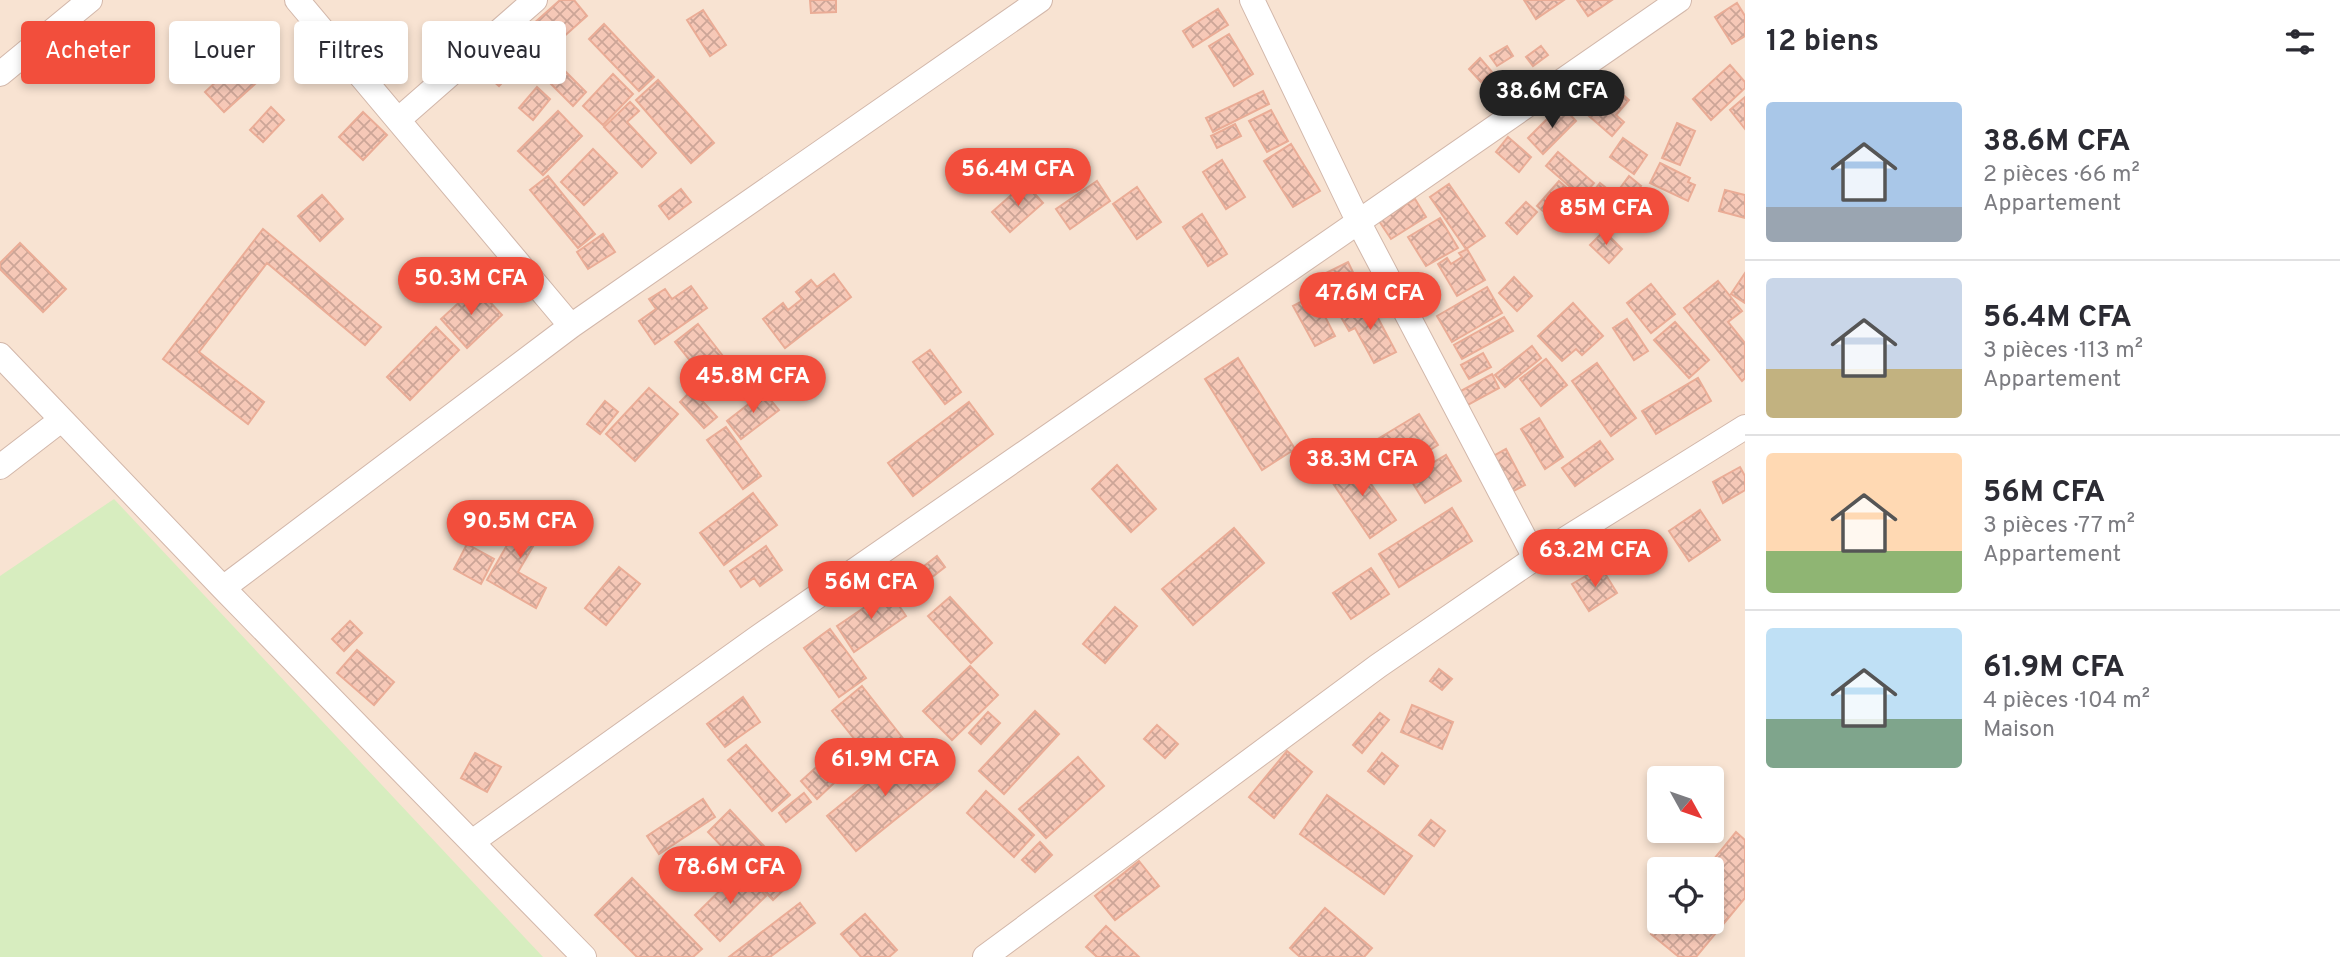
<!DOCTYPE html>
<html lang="fr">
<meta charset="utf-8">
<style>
body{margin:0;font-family:Overpass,sans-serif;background:#f7f7f7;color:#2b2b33;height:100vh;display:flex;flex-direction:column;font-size:26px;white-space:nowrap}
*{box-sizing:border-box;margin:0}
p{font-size:23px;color:#7c7c81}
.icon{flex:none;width:38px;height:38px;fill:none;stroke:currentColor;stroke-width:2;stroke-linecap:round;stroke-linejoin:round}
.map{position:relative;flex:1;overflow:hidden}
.details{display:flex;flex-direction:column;background:#fff;width:595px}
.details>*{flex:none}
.guide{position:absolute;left:21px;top:21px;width:665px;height:63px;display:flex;gap:14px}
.needle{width:46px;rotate:130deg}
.tools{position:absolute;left:1647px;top:766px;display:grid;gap:14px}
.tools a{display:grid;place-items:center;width:77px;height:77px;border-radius:7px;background:#fff;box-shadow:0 4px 10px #0003;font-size:35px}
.price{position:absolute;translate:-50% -60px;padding:0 16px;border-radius:24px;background:#f24e3c;color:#fff;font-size:23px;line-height:46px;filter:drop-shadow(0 2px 4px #0008)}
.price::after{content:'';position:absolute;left:50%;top:42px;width:21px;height:16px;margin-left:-10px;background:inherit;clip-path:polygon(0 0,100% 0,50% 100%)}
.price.selected{background:#222;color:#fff}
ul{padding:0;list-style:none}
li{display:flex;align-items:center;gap:21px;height:175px;padding:0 21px}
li+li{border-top:2px solid #e1e1e2}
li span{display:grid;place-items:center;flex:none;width:196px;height:140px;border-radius:7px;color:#555}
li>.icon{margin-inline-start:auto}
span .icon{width:84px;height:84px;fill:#fffc;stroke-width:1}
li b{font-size:30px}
h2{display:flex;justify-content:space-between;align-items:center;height:84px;padding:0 21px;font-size:30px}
.chip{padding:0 24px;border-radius:7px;background:#fff;box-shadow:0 4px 10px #0003;font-size:24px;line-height:63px}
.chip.selected{background:#f24e3c;color:#fff}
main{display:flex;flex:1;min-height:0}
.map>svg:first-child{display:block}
</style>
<main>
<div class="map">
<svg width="1745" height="957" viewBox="0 0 1745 957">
<defs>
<pattern id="building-cross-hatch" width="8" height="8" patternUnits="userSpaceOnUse" patternTransform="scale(1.75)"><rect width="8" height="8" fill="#f6c8b7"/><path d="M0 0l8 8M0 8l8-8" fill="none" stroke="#cca597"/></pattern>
</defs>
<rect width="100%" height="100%" fill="#fef0e2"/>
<path fill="#f8e3d2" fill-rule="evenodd" d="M0,0H1745V957H0ZM1659,779H1712V831H1659ZM1659,870H1712V922H1659Z"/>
<path fill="#d7edbf" d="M114,499L543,957H0V576Z"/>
<path fill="url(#building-cross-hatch)" stroke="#eaac96" stroke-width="2" d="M560,0H574L587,16L552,47L533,24Z
M810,0H836V12L811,13Z
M1524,0H1564L1536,19Z
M1577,0H1612L1588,16Z
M1737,3L1745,16V36L1732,44L1715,17Z
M1218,9L1228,25L1193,47L1183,31Z
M703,10L726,45L710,56L687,20Z
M604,24L654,77L639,91L589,39Z
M519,34L534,48L499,86L484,73Z
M1229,34L1253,74L1234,86L1209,46Z
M1507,46L1513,56L1497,66L1490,56Z
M1541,46L1548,55L1533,66L1526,57Z
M246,54L265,75L224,112L205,92Z
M548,54L586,92L573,106L535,68Z
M1480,58L1492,72L1481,82L1469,69Z
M1730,65L1745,82V88L1711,120L1693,99Z
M613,74L633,94L603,125L583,106Z
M658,80L714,143L691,163L636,100Z
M1608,81L1629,100L1616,115L1624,122L1612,136L1582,110Z
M537,87L550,99L533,120L519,108Z
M1263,91L1269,104L1213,132L1206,118Z
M1745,97V129L1730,110Z
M630,102L639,111L627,122L656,153L642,167L604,127Z
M1561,105L1576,121L1543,154L1528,138Z
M271,107L284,120L263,142L250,130Z
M1271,110L1288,141L1267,152L1249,121Z
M558,111L582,136L543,175L518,151Z
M363,112L387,135L363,160L339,137Z
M1677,123L1695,131L1680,165L1662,158Z
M1235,124L1241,136L1217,148L1211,136Z
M1508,137L1531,157L1519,172L1496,152Z
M1623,138L1647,155L1634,174L1610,157Z
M1291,144L1320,191L1293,207L1264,161Z
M593,149L617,173L584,205L561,182Z
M1558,152L1594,183L1582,197L1546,166Z
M1222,160L1245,197L1226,209L1203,172Z
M1660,163L1690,178L1688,182L1695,185L1688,201L1650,183Z
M548,176L595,234L578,248L530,190Z
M1629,176L1641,186L1630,200L1618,191Z
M1097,181L1110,201L1070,229L1056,209Z
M1559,181L1588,207L1566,231L1537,206Z
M1025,183L1043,203L1010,232L992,212Z
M1600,183L1630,207L1617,224L1587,199Z
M1449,184L1485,236L1466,249L1430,197Z
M1137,187L1161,222L1137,239L1113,204Z
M681,189L691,202L669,219L659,206Z
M1725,190L1745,195V218L1719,211Z
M322,195L343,219L320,241L298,216Z
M1415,199L1426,217L1391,239L1379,221Z
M1526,202L1537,212L1517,234L1506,223Z
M1202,214L1227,254L1208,266L1183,227Z
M1440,218L1458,248L1426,266L1408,237Z
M263,229L381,327L365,345L267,263L199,352L264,402L248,424L163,359Z
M1604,231L1622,249L1609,263L1590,245Z
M603,234L615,252L588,269L577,252Z
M20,243L66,289L43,312L0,269V263Z
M1467,249L1485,280L1457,296L1438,264L1447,258L1451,264L1462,257L1459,253Z
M1348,262L1366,299L1339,313L1320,276Z
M1745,273V303L1731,294Z
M834,274L851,297L785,348L763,319L783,303L788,310L802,299L796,292L811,280L817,287Z
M1514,277L1532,296L1517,311L1499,293Z
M1718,281L1742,311L1728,322L1745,343V378L1742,381L1684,308Z
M1651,284L1675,314L1651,333L1627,303Z
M691,286L707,308L655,344L639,321L656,309L649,299L665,289L672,299Z
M476,287L502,315L467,348L441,319Z
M1487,287L1502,313L1452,342L1437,316Z
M1314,295L1335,336L1315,346L1293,306Z
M1369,301L1396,352L1374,363L1355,328L1349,331L1341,317Z
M1573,303L1603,336L1582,355L1576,349L1562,361L1538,336Z
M1504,317L1513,331L1462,359L1454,345Z
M1627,319L1648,351L1634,360L1613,328Z
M1675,322L1709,360L1689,378L1654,340Z
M698,324L730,365L708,383L675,342Z
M436,327L459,350L410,400L387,377Z
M1532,346L1541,358L1505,387L1495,375Z
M930,350L961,392L945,404L913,362Z
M1483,353L1491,367L1469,379L1461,365Z
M1238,358L1295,449L1262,470L1205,379Z
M1546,359L1567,385L1541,406L1520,379Z
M1597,363L1636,418L1611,436L1572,381Z
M1492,374L1499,388L1466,406L1459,392Z
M1698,378L1711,401L1656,434L1642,411Z
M649,388L678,414L635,461L606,434Z
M692,390L717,417L704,428L680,402Z
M764,392L779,410L741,439L727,421Z
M605,401L618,412L600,434L587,424Z
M969,402L993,434L913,496L888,463Z
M1419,414L1438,445L1390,475L1371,443Z
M1539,418L1563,457L1545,469L1521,429Z
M726,427L761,476L743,489L707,440Z
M1600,441L1613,459L1575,486L1562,468Z
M1506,449L1525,485L1510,493L1490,458Z
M1446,455L1461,481L1425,503L1409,477Z
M1353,458L1396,520L1370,538L1328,476Z
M1117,465L1156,509L1131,532L1092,489Z
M1740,467L1745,476V490L1723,503L1713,482Z
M753,493L777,525L724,565L700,533Z
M489,503L513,523L504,534L479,514Z
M529,507L549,519L518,572L546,588L536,608L487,580Z
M1452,508L1472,541L1399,587L1379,554Z
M1700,510L1720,540L1689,561L1669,531Z
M1234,528L1264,563L1193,625L1162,589Z
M467,544L494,559L481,584L454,569Z
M766,546L782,570L760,586L754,578L741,587L730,571Z
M937,556L945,567L927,581L919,570Z
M619,567L640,584L606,625L585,608Z
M1601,567L1617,593L1589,611L1572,584Z
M1371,568L1389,594L1351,619L1333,593Z
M889,591L906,616L854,652L837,626Z
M950,597L992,643L971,663L928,616Z
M1115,607L1137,626L1105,663L1083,644Z
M350,621L362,633L344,651L332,639Z
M830,629L866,678L839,697L804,648Z
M357,650L394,682L374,705L337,673Z
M970,666L998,695L952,740L923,711Z
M1439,669L1452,679L1442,690L1430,681Z
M862,686L909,746L879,770L832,711Z
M743,697L760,722L725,747L707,724Z
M1412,705L1453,722L1442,749L1401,732Z
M1035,711L1059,734L1004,794L979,771Z
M988,712L1000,723L981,744L969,733Z
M1380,713L1389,720L1362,753L1353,745Z
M1157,725L1178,744L1165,758L1144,739Z
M746,745L790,795L772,811L728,760Z
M914,745L943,781L856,851L827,816Z
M1287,751L1312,772L1274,818L1249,797Z
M833,752L849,769L817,799L801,781Z
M475,753L501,767L487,792L461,778Z
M1382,753L1398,766L1384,784L1368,771Z
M1078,757L1104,786L1046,838L1019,809Z
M986,791L1034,835L1014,857L967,813Z
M804,793L811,802L786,822L779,813Z
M1327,795L1412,856L1384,894L1300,834Z
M703,799L715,817L659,854L647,836Z
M730,810L795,879L773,900L708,832Z
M1431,820L1445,831L1434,846L1419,835Z
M1736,832L1745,840V898L1696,957H1679L1651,934L1661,922H1712V870H1705Z
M1040,842L1052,855L1035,872L1022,860Z
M1139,861L1159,886L1115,920L1095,896Z
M741,870L766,896L720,941L695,915Z
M632,878L702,949L693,957H637L595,915Z
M800,903L815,923L770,957H729Z
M1325,908L1372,948L1364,957H1300L1290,948Z
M865,914L897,950L889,957H861L841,934Z
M1106,926L1139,957H1097L1086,947Z"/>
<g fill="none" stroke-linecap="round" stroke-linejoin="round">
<defs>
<path id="minor" d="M297,0L571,326
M1252,0L1359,223L1535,558
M0,74L90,0
M398,120L535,0
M0,355L223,588L584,957
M0,467L61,420
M223,588L571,326L1040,0
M472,842L757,638L1679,0
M985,957L1378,666L1535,558L1745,427"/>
</defs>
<use href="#minor" stroke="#d2b7aa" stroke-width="26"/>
<use href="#minor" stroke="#fff" stroke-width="24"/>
</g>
</svg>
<div class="tools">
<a><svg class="needle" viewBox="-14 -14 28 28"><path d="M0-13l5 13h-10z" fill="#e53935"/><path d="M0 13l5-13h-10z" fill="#7c7c81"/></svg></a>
<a><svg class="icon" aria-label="locate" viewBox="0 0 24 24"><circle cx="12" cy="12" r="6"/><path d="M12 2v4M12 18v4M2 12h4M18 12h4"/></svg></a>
</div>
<b class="price selected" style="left:1552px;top:130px">38.6M CFA</b>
<b class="price" style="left:1018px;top:208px">56.4M CFA</b>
<b class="price" style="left:1606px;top:247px">85M CFA</b>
<b class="price" style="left:471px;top:317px">50.3M CFA</b>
<b class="price" style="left:1370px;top:332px">47.6M CFA</b>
<b class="price" style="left:753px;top:415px">45.8M CFA</b>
<b class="price" style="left:1362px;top:498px">38.3M CFA</b>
<b class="price" style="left:520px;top:560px">90.5M CFA</b>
<b class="price" style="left:1595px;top:589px">63.2M CFA</b>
<b class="price" style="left:871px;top:621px">56M CFA</b>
<b class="price" style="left:885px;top:798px">61.9M CFA</b>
<b class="price" style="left:730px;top:906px">78.6M CFA</b>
<div class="guide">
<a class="chip selected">Acheter</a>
<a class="chip">Louer</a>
<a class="chip">Filtres</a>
<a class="chip">Nouveau</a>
</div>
</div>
<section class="details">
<h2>12 biens<svg class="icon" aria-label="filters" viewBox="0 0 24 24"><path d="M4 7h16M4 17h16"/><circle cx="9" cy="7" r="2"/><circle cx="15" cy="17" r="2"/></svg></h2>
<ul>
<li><span style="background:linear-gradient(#a9c7e8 75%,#9aa5b1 0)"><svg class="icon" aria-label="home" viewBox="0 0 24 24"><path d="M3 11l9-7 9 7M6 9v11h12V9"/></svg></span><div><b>38.6M CFA</b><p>2 pièces · 66 m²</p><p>Appartement</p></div></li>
<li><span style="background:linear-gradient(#c9d6e8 65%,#c2b280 0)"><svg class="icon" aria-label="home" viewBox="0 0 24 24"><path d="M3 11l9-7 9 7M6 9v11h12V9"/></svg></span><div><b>56.4M CFA</b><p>3 pièces · 113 m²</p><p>Appartement</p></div></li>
<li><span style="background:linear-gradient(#ffd9b3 70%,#8fb573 0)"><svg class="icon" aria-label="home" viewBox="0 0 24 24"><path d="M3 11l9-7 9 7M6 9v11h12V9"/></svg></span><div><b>56M CFA</b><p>3 pièces · 77 m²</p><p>Appartement</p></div></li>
<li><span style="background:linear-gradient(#bfe0f5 65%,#7fa58c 0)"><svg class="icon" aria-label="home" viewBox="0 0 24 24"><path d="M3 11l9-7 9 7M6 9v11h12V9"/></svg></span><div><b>61.9M CFA</b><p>4 pièces · 104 m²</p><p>Maison</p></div></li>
</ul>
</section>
</main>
